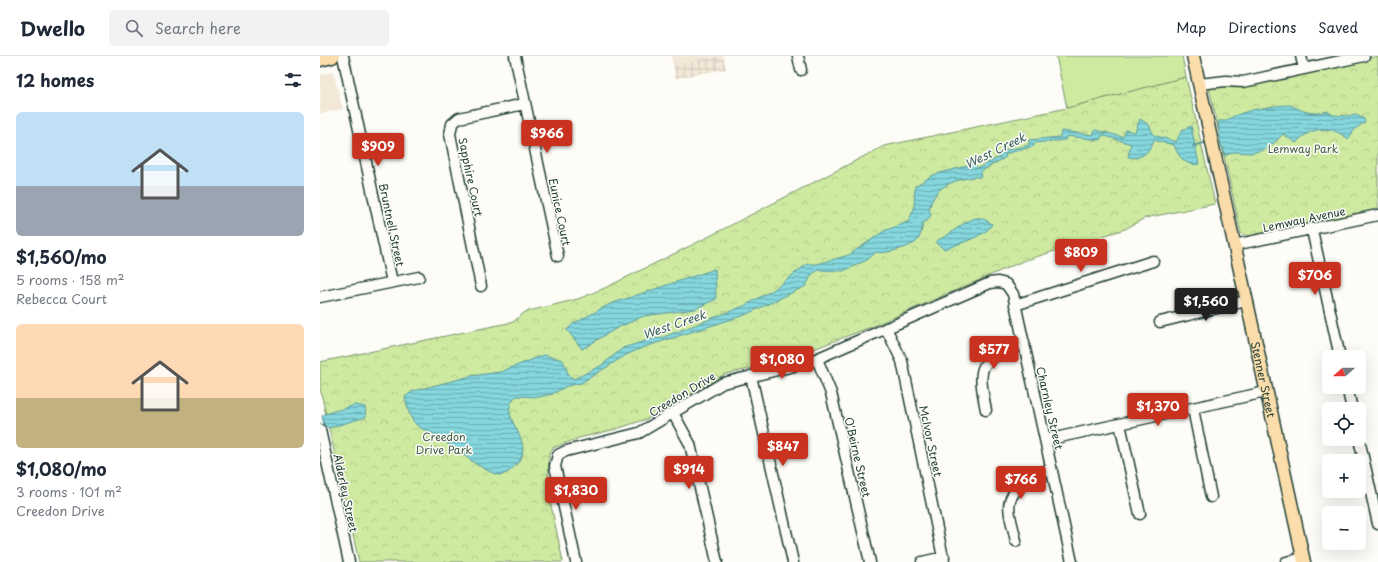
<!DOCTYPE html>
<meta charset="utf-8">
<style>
body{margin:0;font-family:"Playpen Sans",sans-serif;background:#f2f2f3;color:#1f2937;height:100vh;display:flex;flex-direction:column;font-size:15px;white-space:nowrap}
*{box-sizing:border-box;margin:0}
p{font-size:13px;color:#747a83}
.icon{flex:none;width:22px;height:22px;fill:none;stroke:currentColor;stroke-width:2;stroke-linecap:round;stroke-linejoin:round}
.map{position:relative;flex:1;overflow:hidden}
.panel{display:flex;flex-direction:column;background:#fff;width:320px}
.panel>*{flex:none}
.needle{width:26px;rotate:249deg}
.tools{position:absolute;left:1002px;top:294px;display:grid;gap:8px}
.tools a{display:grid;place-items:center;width:44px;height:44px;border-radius:6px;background:#fff;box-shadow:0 4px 16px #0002;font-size:20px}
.price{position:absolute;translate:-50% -34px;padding:0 9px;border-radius:4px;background:#c8321e;color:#fff;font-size:13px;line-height:26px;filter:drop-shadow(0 1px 2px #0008)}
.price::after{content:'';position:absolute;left:50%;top:24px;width:12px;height:9px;margin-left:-6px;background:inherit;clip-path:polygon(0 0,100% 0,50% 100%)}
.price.selected{background:#222;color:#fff}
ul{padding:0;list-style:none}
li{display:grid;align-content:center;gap:8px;height:212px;padding:0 16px}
li span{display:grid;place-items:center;height:124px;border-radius:6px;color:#555}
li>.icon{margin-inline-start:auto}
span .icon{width:72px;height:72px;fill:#fffc;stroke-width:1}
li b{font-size:17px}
h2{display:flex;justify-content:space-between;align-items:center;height:48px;padding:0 16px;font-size:17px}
header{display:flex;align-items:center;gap:24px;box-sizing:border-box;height:56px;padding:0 20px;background:#fff;border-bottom:1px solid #e0e1e3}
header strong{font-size:19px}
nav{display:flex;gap:22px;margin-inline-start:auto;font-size:14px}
.search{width:280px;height:36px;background:#f2f2f3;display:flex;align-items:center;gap:10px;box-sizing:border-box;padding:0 14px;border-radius:6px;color:#747a83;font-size:15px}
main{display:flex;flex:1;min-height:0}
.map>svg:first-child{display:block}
</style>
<header>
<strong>Dwello</strong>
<div class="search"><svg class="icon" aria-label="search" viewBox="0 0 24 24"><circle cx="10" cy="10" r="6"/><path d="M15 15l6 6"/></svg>Search here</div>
<nav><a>Map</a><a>Directions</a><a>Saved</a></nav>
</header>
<main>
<section class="panel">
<h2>12 homes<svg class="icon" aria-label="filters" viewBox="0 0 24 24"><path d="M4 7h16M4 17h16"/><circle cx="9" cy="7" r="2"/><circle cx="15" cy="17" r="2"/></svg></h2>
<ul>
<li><span style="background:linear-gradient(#bfe0f5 60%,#9aa5b1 0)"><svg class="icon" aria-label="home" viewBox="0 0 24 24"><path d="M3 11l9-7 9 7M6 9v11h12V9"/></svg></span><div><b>$1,560/mo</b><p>5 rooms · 158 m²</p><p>Rebecca Court</p></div></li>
<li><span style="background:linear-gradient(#ffd9b3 60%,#c2b280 0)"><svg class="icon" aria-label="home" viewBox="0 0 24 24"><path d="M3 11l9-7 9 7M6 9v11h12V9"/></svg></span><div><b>$1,080/mo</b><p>3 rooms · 101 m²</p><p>Creedon Drive</p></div></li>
</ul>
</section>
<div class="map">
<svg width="1058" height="506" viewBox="0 0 1058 506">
<defs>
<pattern id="industrial-grid" width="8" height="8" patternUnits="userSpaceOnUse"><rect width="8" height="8" fill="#f3e7d7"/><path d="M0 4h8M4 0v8" fill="none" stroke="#d0c7b9"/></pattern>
<pattern id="park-crowns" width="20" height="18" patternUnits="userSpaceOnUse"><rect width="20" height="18" fill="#ceeaa1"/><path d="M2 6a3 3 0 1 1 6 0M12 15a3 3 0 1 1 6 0" fill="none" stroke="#b0ca8b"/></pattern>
<pattern id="water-rules" width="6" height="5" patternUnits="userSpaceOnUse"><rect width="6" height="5" fill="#85d6dd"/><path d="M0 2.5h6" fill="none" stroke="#6cafb4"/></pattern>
</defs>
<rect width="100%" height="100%" fill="#fdfcf7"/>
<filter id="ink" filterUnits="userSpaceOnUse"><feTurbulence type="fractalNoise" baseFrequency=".025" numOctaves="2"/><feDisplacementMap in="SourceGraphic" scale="8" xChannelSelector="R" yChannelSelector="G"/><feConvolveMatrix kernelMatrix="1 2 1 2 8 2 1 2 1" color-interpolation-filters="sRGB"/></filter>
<g filter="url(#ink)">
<path fill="#f3e7d7" d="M351,0H399L353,9Z
M13,16L23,53L0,58V19Z"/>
<path fill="url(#industrial-grid)" d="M399,0H403L406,13L356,22L353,9Z"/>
<path fill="#ceeaa1" stroke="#76946a" d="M736,0H862L866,21L747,52Z"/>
<path fill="url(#park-crowns)" stroke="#76946a" d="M1058,0V153L931,180L921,178L889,31L926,29Z
M866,21L895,148L825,162L805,173L703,205L551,271L457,307L405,318L327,363L296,373L259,382L233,392L229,397L228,435L243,506H39L0,332V306L193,266L205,256L258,243L287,231L388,181L564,90L747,52Z"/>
<path fill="url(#water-rules)" stroke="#5c9999" d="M970,49C982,55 993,60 1007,55L1013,59L1028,60L1036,59L1044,63L1045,66L1035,73L1028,83C1012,69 991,70 976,87L963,78L954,87L943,94L931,97L913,96L905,100L903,91L901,90L898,65H906C918,55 953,49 970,49Z
M820,63L829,69L834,79L856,86L862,74L871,70L879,108C866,111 858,100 854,89L834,84C829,96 822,104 808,101L811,88L782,79L780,84L747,80L745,84L714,87V90L685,98L686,101L660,116L661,121C648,120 622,127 615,139C612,144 610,149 609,154L611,158L609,163L603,167C602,173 601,180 597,185C592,191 563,199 556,196L547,204L523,215L499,214L492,218L486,230L425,259L324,291L306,299L261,327L247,330L232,338L219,341L196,340C176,360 211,379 201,402C199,407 194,410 191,414C189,416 183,419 180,419C165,418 127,386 112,377C90,369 90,361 85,341L93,335L151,320L180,316L224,299L243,304L249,320L254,323L282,309L303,292L331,283L341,282L424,250L453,234L487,208H497L529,199L564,175L588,166L594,153L595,130L613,119L654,108L658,112L680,101L679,96L709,89V84L740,81L741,75L773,79L775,74L803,81L806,74L815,76Z
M656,162H662L672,168C668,179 639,188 627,192L624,193L616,187L618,184C631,179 642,166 656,162Z
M395,213L396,243L375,253L324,260L297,272L262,293L247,274L253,268L290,248Z
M35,349L45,351L46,361L9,372L4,369L2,360L5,358Z"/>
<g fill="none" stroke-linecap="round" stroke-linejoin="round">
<path stroke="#5c9999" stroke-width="2" d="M873,90L888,86"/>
<defs>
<path id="minor" d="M23,0L72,226
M195,0L238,200
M478,0L481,14
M981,0L984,13
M879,28L906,25L923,26L1044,0
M992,174L1020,301
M914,189L1058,159
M161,230L130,78L132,68L139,62L204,48
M0,241L99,221
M695,249L833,205
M840,266L926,245
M566,272L582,305L624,506
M497,303L511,337L550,506
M431,320L473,506
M1027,331L1032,353
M873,353L891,441
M666,354C656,304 660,307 704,286
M353,357L370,388L397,506
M800,368L820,458
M0,374L29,506
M1039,383L1058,468
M726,384L946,336
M696,485C691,459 680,445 704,427C713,420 721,416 731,413
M256,506L235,410L238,399L246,395L319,377L403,327L487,307L670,227L678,226L686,228L693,238L752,506
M602,506L624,501
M966,506L983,502"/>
<g id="major">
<path id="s1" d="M873,0L984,506"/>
</g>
<path id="highway" d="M0,3L12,0"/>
</defs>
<use href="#minor" stroke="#1f3d34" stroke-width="13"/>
<use href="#major" stroke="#1f3d34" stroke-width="15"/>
<use href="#highway" stroke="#1f3d34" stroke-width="17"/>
<use href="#minor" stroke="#fdfcf7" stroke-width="10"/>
<use href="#major" stroke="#fbddab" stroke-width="12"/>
<use href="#highway" stroke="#fbddab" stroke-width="14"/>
</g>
</g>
<g text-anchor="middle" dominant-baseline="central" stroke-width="3" stroke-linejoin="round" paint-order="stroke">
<g font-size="11" fill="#42604a" stroke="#fdfcf7">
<text x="983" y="92">Lemway Park</text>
<text x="124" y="380">Creedon<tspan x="124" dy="13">Drive Park</tspan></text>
</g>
<g font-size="11" fill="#1f3d34" stroke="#fdfcf7">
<text transform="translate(151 121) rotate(78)">Sapphire Court</text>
<text transform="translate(240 156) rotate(78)">Eunice Court</text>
<text transform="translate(984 163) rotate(-12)">Lemway Avenue</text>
<text transform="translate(72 169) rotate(78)">Bruntnell Street</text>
<text stroke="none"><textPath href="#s1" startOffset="331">Stenner Street</textPath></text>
<text transform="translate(362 338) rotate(-31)">Creedon Drive</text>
<text transform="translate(730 352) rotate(77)">Charnley Street</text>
<text transform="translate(611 385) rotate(78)">McIvor Street</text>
<text transform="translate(538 401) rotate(77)">O'Beirne Street</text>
<text transform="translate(26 437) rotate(78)">Alderley Street</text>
</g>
<g font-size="12" font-style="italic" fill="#38635e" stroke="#fdfcf7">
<text transform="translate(675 94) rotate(-26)">West Creek</text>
<text transform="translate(354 268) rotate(-19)">West Creek</text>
</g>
</g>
</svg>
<div class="tools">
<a><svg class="needle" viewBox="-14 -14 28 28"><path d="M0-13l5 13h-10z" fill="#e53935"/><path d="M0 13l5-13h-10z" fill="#747a83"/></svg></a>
<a><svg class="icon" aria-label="locate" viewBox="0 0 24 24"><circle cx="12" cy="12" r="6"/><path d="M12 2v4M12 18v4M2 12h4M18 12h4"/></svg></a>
<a>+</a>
<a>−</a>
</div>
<b class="price" style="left:227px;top:98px">$966</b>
<b class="price" style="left:58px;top:111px">$909</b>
<b class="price" style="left:761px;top:217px">$809</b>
<b class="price" style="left:995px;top:240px">$706</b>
<b class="price selected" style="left:886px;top:266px">$1,560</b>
<b class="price" style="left:674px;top:314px">$577</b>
<b class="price" style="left:462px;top:324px">$1,080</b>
<b class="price" style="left:838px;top:371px">$1,370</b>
<b class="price" style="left:463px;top:411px">$847</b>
<b class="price" style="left:369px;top:434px">$914</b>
<b class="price" style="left:701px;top:444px">$766</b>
<b class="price" style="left:256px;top:455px">$1,830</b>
</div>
</main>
